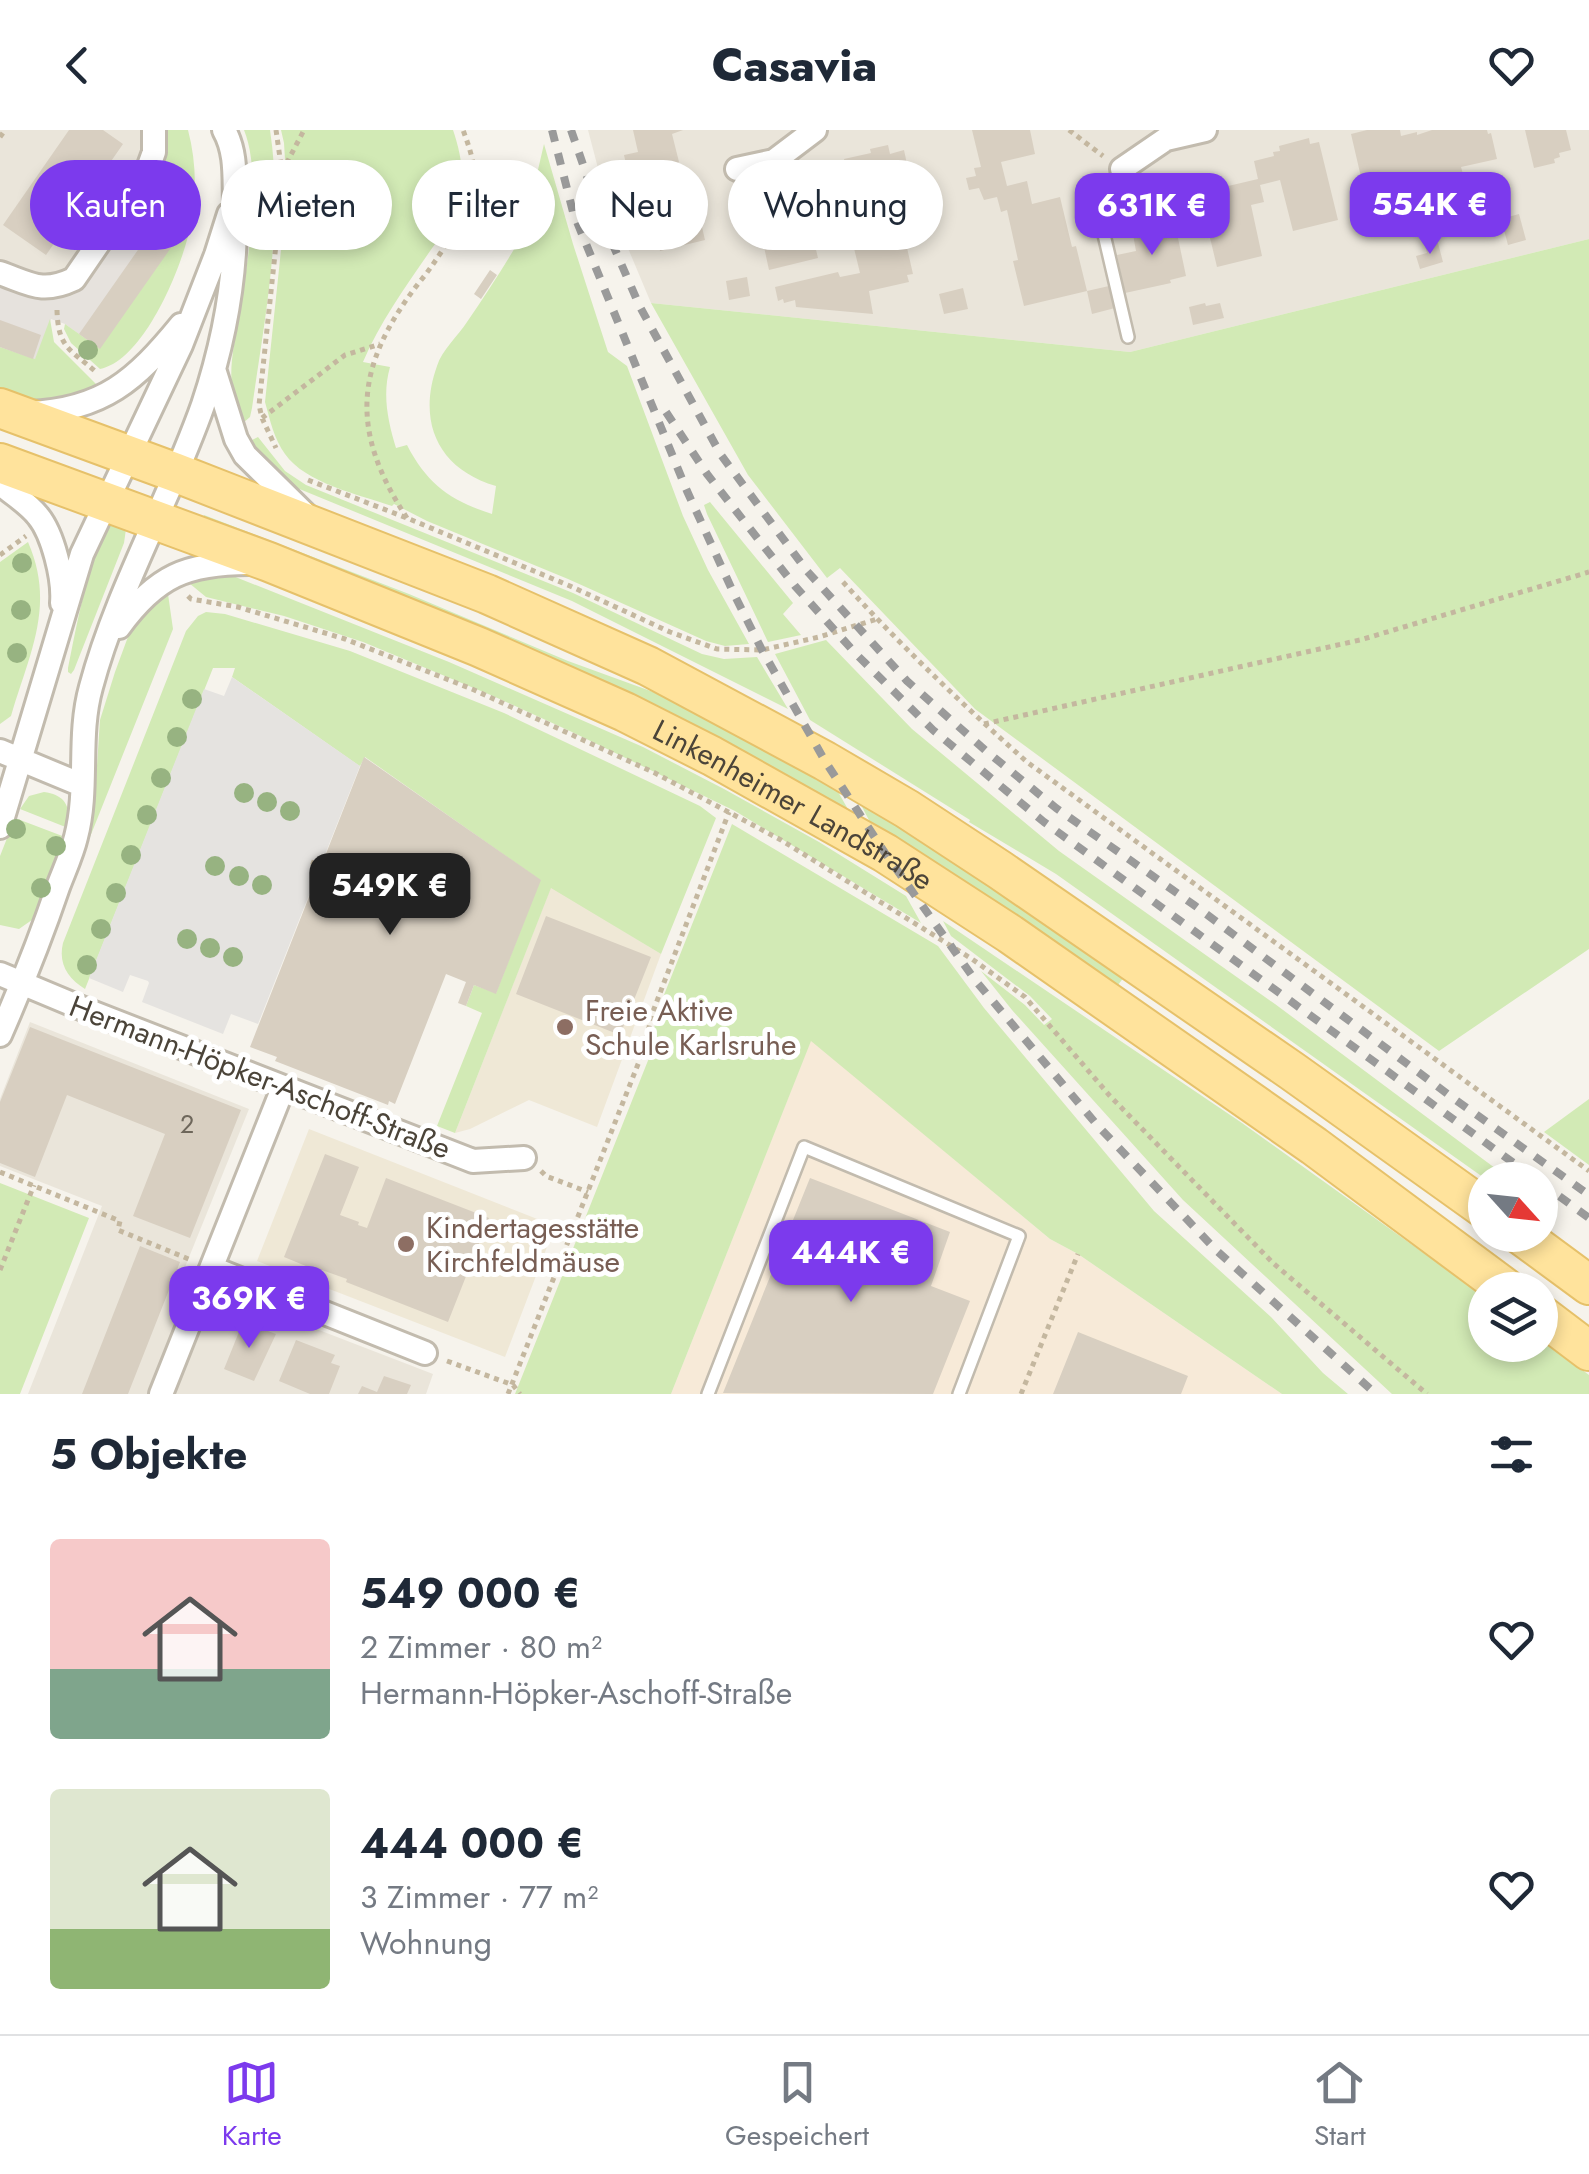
<!DOCTYPE html>
<html lang="de">
<meta charset="utf-8">
<style>
body{margin:0;font-family:Jost,sans-serif;background:#f2f2f3;color:#1f2937;height:100vh;display:flex;flex-direction:column;font-size:38px;white-space:nowrap}
*{box-sizing:border-box;margin:0}
p{font-size:32px;color:#747a83}
.icon{flex:none;width:55px;height:55px;fill:none;stroke:currentColor;stroke-width:2;stroke-linecap:round;stroke-linejoin:round}
.map{position:relative;height:1264px;overflow:hidden}
.sheet{display:flex;flex-direction:column;background:#fff;flex:1}
.sheet>*{flex:none}
.top-card{position:absolute;left:30px;top:30px;width:1000px;height:90px;display:flex;gap:20px}
.needle{width:65px;rotate:117deg}
.fabs{position:absolute;left:1468px;top:1032px;display:grid;gap:20px}
.fabs a{display:grid;place-items:center;width:90px;height:90px;border-radius:50%;background:#fff;box-shadow:0 5px 15px #0003;font-size:50px}
.price{position:absolute;translate:-50% -85px;padding:0 22px;border-radius:20px;background:#7c3aed;color:#fff;font-size:32px;line-height:65px;filter:drop-shadow(0 2px 5px #0008)}
.price::after{content:'';position:absolute;left:50%;top:60px;width:30px;height:22px;margin-left:-15px;background:inherit;clip-path:polygon(0 0,100% 0,50% 100%)}
.price.current{background:#222;color:#fff}
ul{padding:0;list-style:none}
li{display:flex;align-items:center;gap:30px;height:250px;padding:0 50px}
li span{display:grid;place-items:center;flex:none;width:280px;height:200px;border-radius:10px;color:#555}
li>.icon{margin-inline-start:auto}
span .icon{width:120px;height:120px;fill:#fffc;stroke-width:1}
li b{font-size:42px}
h2{display:flex;justify-content:space-between;align-items:center;height:120px;padding:0 50px;font-size:42px}
.pill{padding:0 35px;border-radius:45px;background:#fff;box-shadow:0 5px 15px #0003;font-size:35px;line-height:90px}
.pill.current{background:#7c3aed;color:#fff}
header{display:flex;justify-content:space-between;align-items:center;height:130px;padding:0 50px;background:#fff;font-size:45px;font-weight:800}
.dock{display:flex;justify-content:space-around;align-items:center;height:140px;border-top:2px solid #e0e1e3;background:#fff;font-size:28px;color:#747a83}
.dock a{display:grid;justify-items:center;gap:5px}
.dock .current{color:#7c3aed}
.map>svg:first-child{display:block}
</style>
<header><svg class="icon" aria-label="back" viewBox="0 0 24 24"><path d="M15 5l-7 7 7 7"/></svg>Casavia<svg class="icon" aria-label="heart" viewBox="0 0 24 24"><path d="M12 20l-8-8c-3-5 5-10 8-4 3-6 11-1 8 4z"/></svg></header>
<div class="map">
<svg width="1589" height="1264" viewBox="0 0 1589 1264">
<rect width="100%" height="100%" fill="#f6f3ec"/>
<path fill="#eae5da" d="M0,0H166L165,30L154,54L80,160L71,166L45,171L0,155Z
M588,0H1589V109L1130,222L651,173L604,61Z
M30,892L249,979L181,1147L433,1244L426,1264H28L102,1076L0,1036V969Z"/>
<path fill="#f7ead8" d="M811,910L1050,1109L1078,1124L1282,1264H671Z"/>
<path fill="#e6e2dd" d="M134,83L175,112L100,219L65,194L51,189L35,230L0,217V155L45,170L71,166L81,160Z"/>
<path fill="#efe8d6" d="M551,757L661,824L597,997L529,970L470,999L455,1003Z
M309,999L555,1096L505,1227L257,1131Z"/>
<path fill="#d2eab5" d="M166,0H188C196,30 197,62 191,93C184,133 145,230 100,239L71,213L64,199L65,194L99,218L174,111L134,83C152,58 170,33 166,0Z
M244,0H270C284,92 265,186 252,278L250,287L243,293C239,284 235,273 233,264C228,238 235,211 239,186C247,136 263,47 244,0Z
M281,0H453C460,20 466,49 460,70C455,89 439,108 428,124C404,159 380,192 363,232L390,237C382,265 388,291 396,318L407,315C427,354 451,371 492,384L496,356C438,339 417,292 437,236C442,220 458,206 467,192C489,160 510,127 529,94L519,85L537,44L544,14L573,114L608,222L627,236L683,386L708,440L749,514L725,516L706,511L568,449L427,391L394,374L392,376C360,365 305,353 285,324C274,309 270,290 265,272L287,63L284,13Z
M1589,109V819L1439,921L975,579L840,438L827,448L748,345L651,173L1130,222Z
M50,189L54,212L98,256C60,273 39,275 0,262V217L35,229Z
M258,307L285,341L306,355L573,463L702,524L724,529L757,527L788,579L572,471L297,358C278,346 263,329 250,311Z
M710,372L793,473L783,484L801,505L768,512L707,384L704,375Z
M204,385L409,464L568,531L667,567L833,653L849,681L711,604L201,392Z
M111,395L126,399L124,413L74,540L71,544L68,542V538C76,500 88,426 111,395Z
M28,412C56,476 29,524 11,586L0,594V432Z
M233,446L449,532L643,617L724,659L819,712L906,766L921,793L735,681L572,602L493,566L363,512L284,486L206,467L189,453L214,447Z
M168,464L173,499L90,707L88,706L95,666L100,590L115,542L129,504L137,492L153,474Z
M206,482L225,484L350,521L504,583L700,676L716,688L661,824L551,758L455,1003L437,996L482,883L466,876L474,855L496,863L540,750L365,627L360,636L358,635L232,547L235,538H213L85,859C68,848 58,834 63,813L186,501L198,486Z
M826,510L912,599L1059,721L1275,874L1511,1050H1487L1056,744L969,692L970,690L810,590L775,524Z
M44,662C66,665 71,677 68,698L20,679L29,666Z
M859,671L919,706L1127,843L1118,855L927,727L871,694Z
M15,688L65,707L39,785L19,799L0,795V726Z
M732,694L938,816L984,878L1154,1081L1271,1187L1323,1243L1348,1264H1282L1078,1124L1050,1109L811,911L671,1264H515L651,923L656,885Z
M943,791L1242,993L1485,1167V1215H1540V1208L1589,1245V1264H1392L1183,1070L1012,880L981,841L1025,875L1044,895L1052,889L1030,866L951,806Z
M1589,969V1035L1544,1002Z
M0,1053L89,1088L20,1264H0Z"/>
<path fill="#e5e3e0" d="M232,547L360,636L258,894L231,884L223,904L142,872L149,853L148,851L130,845L123,862L89,848L204,559L224,566Z"/>
<path fill="#d8cfc1" d="M69,0H103L123,14L46,125L3,95Z
M633,0H683L672,4L679,32L677,33L683,60L693,58L705,110L660,121L658,112L654,113L646,78L650,77L648,69L654,67L648,39L628,43L624,25L638,22Z
M972,0H1030L1035,24L1001,32L1007,56L1027,51L1032,74L1060,67L1072,117L1076,116L1087,161L1024,176L1013,131L1018,130L1007,80L1001,82L997,67L984,70L979,58L969,60L966,48L976,46L974,38L981,37Z
M1367,0H1400L1401,6L1417,2V5L1432,0H1487L1488,4L1491,3L1497,29L1461,37L1463,44L1428,52L1426,47L1412,50L1411,48L1364,60L1351,4Z
M1525,0H1566L1571,20L1559,23L1560,27L1554,29L1555,33L1534,38Z
M1309,8L1310,14L1319,12L1338,90L1293,101L1280,50L1260,55L1264,72L1251,75L1262,126L1217,137L1201,70L1226,65L1224,57L1258,49L1254,31L1274,26L1273,22L1280,21L1279,16Z
M888,15L890,24L904,20L913,62L862,73L863,79L841,84L837,60L850,57L844,29L871,23L870,19Z
M804,70L818,128L769,140L764,117L767,116L766,109L762,110L758,91L762,90L760,80Z
M1519,84L1526,110L1508,115L1501,89Z
M1174,89L1186,146L1170,150L1171,153L1125,163L1117,125L1136,121L1132,99Z
M154,97L175,112L100,219L79,204Z
M881,97L882,103L897,99L900,110L905,109L913,144L907,145L909,152L869,161L873,184L796,177L795,170L784,173L783,169L778,171L775,157L838,142L840,147L860,143L852,110L863,107L862,102Z
M1438,113L1443,132L1420,139L1416,126L1427,123L1425,116Z
M490,140L497,145L481,169L474,164Z
M747,147L750,166L729,170L726,151Z
M1109,156L1115,178L1092,184L1087,161Z
M963,158L968,179L944,184L939,164Z
M1205,173L1206,176L1220,173L1224,188L1193,195L1189,177Z
M0,190L41,205L33,229L0,217Z
M364,627L541,750L496,864L474,855L466,876L458,873L466,852L446,844L395,974L389,971L388,975L275,931L277,927L250,917Z
M546,786L651,827L620,905L516,864Z
M30,897L241,980L190,1108L133,1086L165,1004L67,965L35,1047L0,1033V972Z
M325,1024L359,1037L340,1085L359,1092L358,1095L367,1098L386,1048L489,1088L448,1192L346,1152L347,1149L319,1139L318,1141L284,1127Z
M810,1048L950,1102L931,1156L970,1171L933,1264L723,1263Z
M140,1116L180,1132L128,1264H82Z
M243,1192L276,1204L254,1251L224,1239Z
M1078,1202L1188,1246L1181,1264H1053Z
M296,1210L335,1225L331,1233L340,1236L329,1264H310L279,1251Z
M384,1246L411,1255L407,1264H358L362,1256L377,1262Z"/>
<g fill="none" stroke-linecap="round" stroke-linejoin="round">
<defs>
<path id="lane" d="M1122,39L1098,79L1128,207
M708,1264L804,1017L1019,1106L959,1264"/>
<path id="street" d="M737,39L774,31L815,0
M1122,39L1166,9L1205,0
M0,143C31,154 42,164 74,149L146,44L154,22V0
M214,239L236,309L245,325L306,385
M29,283C103,280 136,250 181,195
M0,353C12,364 28,373 38,386C53,404 64,449 62,473
M119,497C156,446 187,433 249,433
M0,621L82,655
M0,697L82,424L181,215L216,125L229,84
M0,844L86,880L473,1031L524,1028
M0,905C21,857 41,807 58,757C64,741 72,724 76,707C89,658 77,607 91,557C117,460 170,369 203,275C225,209 237,143 235,74C234,49 237,23 224,0
M212,1138L425,1223
M161,1264L283,958"/>
<g id="primary">
<path d="M0,278L174,342L487,464L648,536L825,631L907,679L1000,740L1292,941L1485,1079"/>
<path id="s1" d="M0,333L269,432L479,517L625,582L712,626L885,723L1010,804L1314,1016L1508,1160"/>
<path d="M1521,1105L1589,1155"/>
<path d="M1540,1184L1589,1221"/>
</g>
</defs>
<use href="#lane" stroke="#c2bbae" stroke-width="16"/>
<use href="#street" stroke="#c2bbae" stroke-width="28"/>
<use href="#primary" stroke="#e6c16a" stroke-width="42"/>
<path stroke="#c4b79f" stroke-width="5" stroke-dasharray="5 5" stroke-linecap="butt" d="M276,0L282,42L281,67L259,275L262,288L276,318
M1069,0L1103,26
M0,7L5,0
M282,42L304,0
M57,180C58,218 70,219 96,242
M262,288L345,225L380,214
M308,350L407,388L570,456L670,502L717,519L762,520L819,507L877,489
M407,388C349,300 355,236 418,154C440,127 456,100 469,67C470,62 473,58 474,53C476,36 469,16 463,0
M0,425L26,406
M843,452C901,516 963,575 1027,632L1589,1041
M188,466L191,469L238,477L345,509L472,559L655,643L781,710L972,829L1025,867L1110,966L1273,1133L1427,1264
M984,594L1360,510L1589,442
M311,732L329,739
M541,1041L546,1046L588,1062
M0,1042L120,1091L118,1100L191,1130
M0,1140L34,1055
M447,1231L513,1255L520,1264
M508,1264L644,919L652,884L729,682
M1021,1264L1078,1124"/>
<use href="#lane" stroke="#fff" stroke-width="11"/>
<use href="#street" stroke="#fff" stroke-width="22"/>
<use href="#primary" stroke="#ffe39c" stroke-width="38"/>
<path stroke="#9a9a9a" stroke-width="8" stroke-dasharray="12 12" stroke-linecap="butt" d="M552,0L573,82L687,361L734,464L762,520L825,631L885,723L975,850L1098,996L1217,1121L1376,1264
M571,0L603,92L640,177L721,325L807,441L907,551L985,620L1056,678L1194,775L1453,968L1589,1065
M666,282L707,344L795,456L857,525L933,600L1044,692L1537,1050
M1540,1052L1589,1088"/>
</g>
<g fill="#97b381">
<circle cx="88" cy="220" r="10"/>
<circle cx="22" cy="433" r="10"/>
<circle cx="21" cy="480" r="10"/>
<circle cx="17" cy="523" r="10"/>
<circle cx="192" cy="569" r="10"/>
<circle cx="177" cy="607" r="10"/>
<circle cx="161" cy="648" r="10"/>
<circle cx="244" cy="663" r="10"/>
<circle cx="267" cy="672" r="10"/>
<circle cx="290" cy="681" r="10"/>
<circle cx="147" cy="685" r="10"/>
<circle cx="16" cy="699" r="10"/>
<circle cx="56" cy="716" r="10"/>
<circle cx="131" cy="725" r="10"/>
<circle cx="215" cy="736" r="10"/>
<circle cx="239" cy="746" r="10"/>
<circle cx="262" cy="755" r="10"/>
<circle cx="41" cy="758" r="10"/>
<circle cx="116" cy="763" r="10"/>
<circle cx="101" cy="799" r="10"/>
<circle cx="187" cy="809" r="10"/>
<circle cx="210" cy="818" r="10"/>
<circle cx="233" cy="827" r="10"/>
<circle cx="87" cy="835" r="10"/>
</g>
<g fill="#8d6e63" stroke="#fff" stroke-width="4">
<circle cx="565" cy="897" r="10"/>
<circle cx="406" cy="1114" r="10"/>
</g>
<g text-anchor="middle" dominant-baseline="central" stroke-width="10" stroke-linejoin="round" paint-order="stroke">
<g font-size="25" fill="#6e675b">
<text x="187" y="994">2</text>
</g>
<g font-size="30" fill="#4b4439" stroke="#fff">
<text stroke="none"><textPath href="#s1" startOffset="865">Linkenheimer Landstraße</textPath></text>
<text transform="translate(260 947) rotate(21)">Hermann-Höpker-Aschoff-Straße</text>
</g>
<g font-size="30" fill="#785e54" stroke="#fff" text-anchor="start">
<text x="585" y="880">Freie Aktive<tspan x="585" dy="34">Schule Karlsruhe</tspan></text>
<text x="426" y="1097">Kindertagesstätte<tspan x="426" dy="34">Kirchfeldmäuse</tspan></text>
</g>
</g>
</svg>
<div class="fabs">
<a><svg class="needle" viewBox="-14 -14 28 28"><path d="M0-13l5 13h-10z" fill="#e53935"/><path d="M0 13l5-13h-10z" fill="#747a83"/></svg></a>
<a><svg class="icon" aria-label="layers" viewBox="0 0 24 24"><path d="M12 4l9 5-9 5-9-5zM3 14l9 5 9-5"/></svg></a>
</div>
<b class="price" style="left:1430px;top:127px">554K €</b>
<b class="price" style="left:1152px;top:128px">631K €</b>
<b class="price current" style="left:390px;top:808px">549K €</b>
<b class="price" style="left:851px;top:1175px">444K €</b>
<b class="price" style="left:249px;top:1221px">369K €</b>
<div class="top-card">
<a class="pill current">Kaufen</a>
<a class="pill">Mieten</a>
<a class="pill">Filter</a>
<a class="pill">Neu</a>
<a class="pill">Wohnung</a>
</div>
</div>
<section class="sheet">
<h2>5 Objekte<svg class="icon" aria-label="filters" viewBox="0 0 24 24"><path d="M4 7h16M4 17h16"/><circle cx="9" cy="7" r="2"/><circle cx="15" cy="17" r="2"/></svg></h2>
<ul>
<li><span style="background:linear-gradient(#f6c9c9 65%,#7fa58c 0)"><svg class="icon" aria-label="home" viewBox="0 0 24 24"><path d="M3 11l9-7 9 7M6 9v11h12V9"/></svg></span><div><b>549 000 €</b><p>2 Zimmer · 80 m²</p><p>Hermann-Höpker-Aschoff-Straße</p></div><svg class="icon" aria-label="heart" viewBox="0 0 24 24"><path d="M12 20l-8-8c-3-5 5-10 8-4 3-6 11-1 8 4z"/></svg></li>
<li><span style="background:linear-gradient(#dfe7d0 70%,#8fb573 0)"><svg class="icon" aria-label="home" viewBox="0 0 24 24"><path d="M3 11l9-7 9 7M6 9v11h12V9"/></svg></span><div><b>444 000 €</b><p>3 Zimmer · 77 m²</p><p>Wohnung</p></div><svg class="icon" aria-label="heart" viewBox="0 0 24 24"><path d="M12 20l-8-8c-3-5 5-10 8-4 3-6 11-1 8 4z"/></svg></li>
</ul>
</section>
<nav class="dock">
<a class="current"><svg class="icon" aria-label="map" viewBox="0 0 24 24"><path d="M3 6l6-2 6 2 6-2v14l-6 2-6-2-6 2zM9 4v14M15 6v14"/></svg>Karte</a>
<a><svg class="icon" aria-label="saved" viewBox="0 0 24 24"><path d="M7 4h10v16l-5-4-5 4z"/></svg>Gespeichert</a>
<a><svg class="icon" aria-label="home" viewBox="0 0 24 24"><path d="M3 11l9-7 9 7M6 9v11h12V9"/></svg>Start</a>
</nav>
